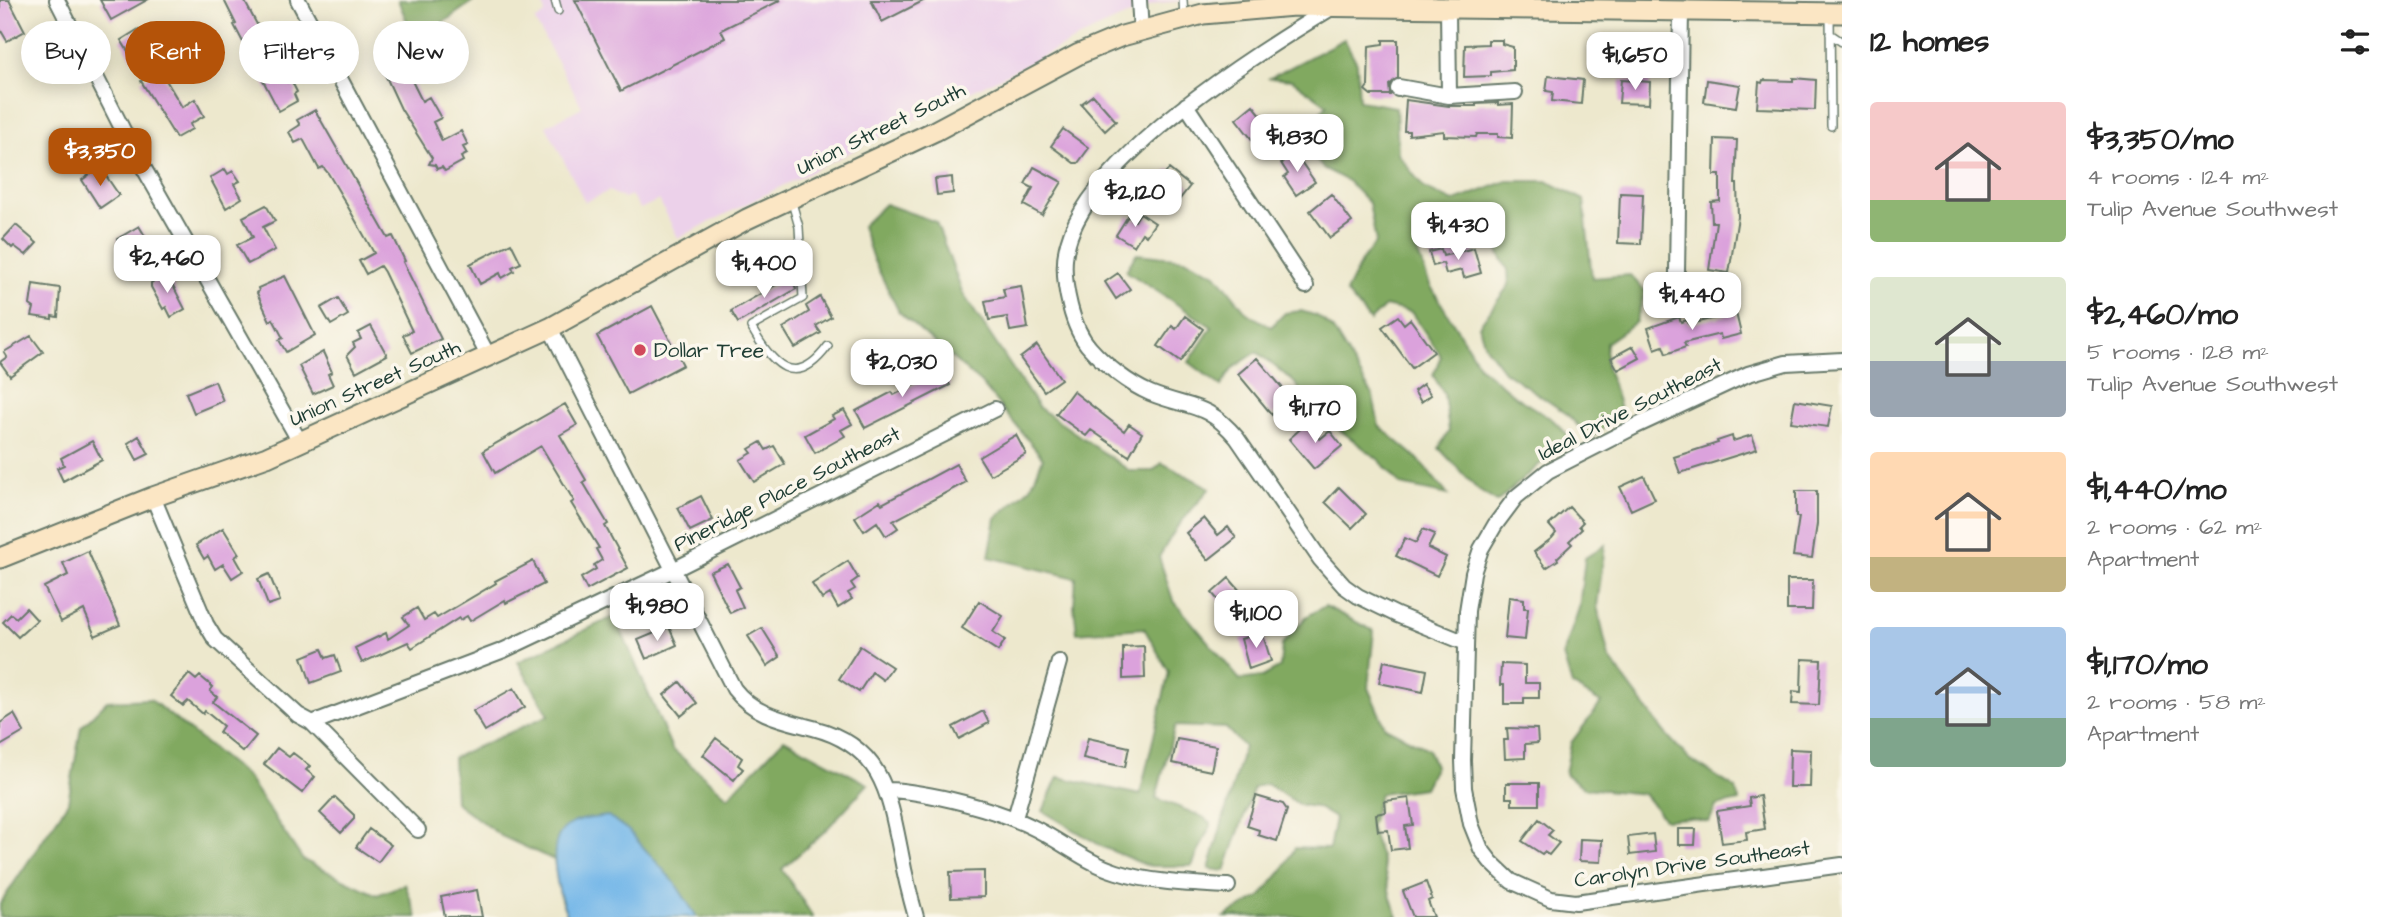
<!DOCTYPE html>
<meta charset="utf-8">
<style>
body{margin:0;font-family:"Architects Daughter",sans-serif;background:#f6f6f6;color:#222;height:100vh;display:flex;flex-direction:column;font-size:26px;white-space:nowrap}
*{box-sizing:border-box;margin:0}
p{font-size:23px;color:#767676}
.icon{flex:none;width:38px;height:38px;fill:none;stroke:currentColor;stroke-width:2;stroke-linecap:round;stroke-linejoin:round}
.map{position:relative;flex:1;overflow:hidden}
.panel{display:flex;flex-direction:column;background:#fff;width:560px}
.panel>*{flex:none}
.banner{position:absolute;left:21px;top:21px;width:665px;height:63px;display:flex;gap:14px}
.price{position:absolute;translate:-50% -60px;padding:0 16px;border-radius:14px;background:#fff;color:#222;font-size:23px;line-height:46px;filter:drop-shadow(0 2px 4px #0008)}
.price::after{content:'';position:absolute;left:50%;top:42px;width:21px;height:16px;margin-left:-10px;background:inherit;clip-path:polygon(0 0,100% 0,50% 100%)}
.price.active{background:#b45309;color:#fff}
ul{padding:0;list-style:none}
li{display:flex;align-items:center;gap:21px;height:175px;padding:0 28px}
li span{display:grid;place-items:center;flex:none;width:196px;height:140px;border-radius:7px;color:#555}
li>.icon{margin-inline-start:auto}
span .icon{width:84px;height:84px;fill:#fffc;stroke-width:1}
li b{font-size:30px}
h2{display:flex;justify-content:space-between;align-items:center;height:84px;padding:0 28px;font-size:30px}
.chip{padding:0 24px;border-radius:32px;background:#fff;box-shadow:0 4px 18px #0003;font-size:24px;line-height:63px}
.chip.active{background:#b45309;color:#fff}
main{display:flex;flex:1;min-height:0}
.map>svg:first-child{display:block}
</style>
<main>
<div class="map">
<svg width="1842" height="917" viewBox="0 0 1842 917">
<rect width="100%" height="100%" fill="#fbf7ec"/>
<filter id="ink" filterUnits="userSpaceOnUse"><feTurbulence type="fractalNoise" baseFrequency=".0143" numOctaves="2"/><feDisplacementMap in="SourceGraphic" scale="14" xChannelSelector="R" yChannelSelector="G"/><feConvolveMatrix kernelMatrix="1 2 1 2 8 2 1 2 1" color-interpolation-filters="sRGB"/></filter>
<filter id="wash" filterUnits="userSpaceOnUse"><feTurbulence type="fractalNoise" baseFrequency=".00686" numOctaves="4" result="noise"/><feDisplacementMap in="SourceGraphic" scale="28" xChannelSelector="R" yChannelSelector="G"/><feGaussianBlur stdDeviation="1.57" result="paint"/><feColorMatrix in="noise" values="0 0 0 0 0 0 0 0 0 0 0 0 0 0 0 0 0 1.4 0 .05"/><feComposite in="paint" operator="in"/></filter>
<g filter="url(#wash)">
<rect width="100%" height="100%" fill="#ede8cd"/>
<path fill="#ecd1ea" d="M542,0H1194L1157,3L1101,27L678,238L659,200L640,209L631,195L623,198L609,191L585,202L546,126L582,107L535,21L545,14Z"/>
<path fill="#81a960" stroke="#50734a" stroke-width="2" d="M398,0H475L438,26L411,31Z
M1344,39L1357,63L1359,101L1396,107L1398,154L1424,188L1453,202L1507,181H1547L1584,200L1592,278L1630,275L1645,291L1636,322L1606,343V365L1622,414L1590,439L1567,414L1504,371L1485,346L1479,326L1509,285L1508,270L1493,242L1459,236L1430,235L1416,249L1430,285L1480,367L1516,397L1553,420L1578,445L1541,463L1497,502L1478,490L1439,448L1449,431L1444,394L1433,375L1441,356L1411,312L1385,306L1370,321L1346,292L1362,260L1376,242L1369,203L1348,181L1323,168L1299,138L1327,105L1292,80L1270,78Z
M885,204L936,222L963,294L1038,407L1130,471H1153L1162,463L1210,488L1177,527L1159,557L1173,600L1240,680L1262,677L1280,667L1282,645L1306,617L1325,606L1374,631L1368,688L1385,727L1428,749L1435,766L1424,788L1380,794L1370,827L1381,857L1391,898L1398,917H1225L1261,896L1282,871L1295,848L1329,849L1335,818L1316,807L1300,805L1267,784L1254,787L1225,871L1209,869L1244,747L1226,728L1175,726L1156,798L1203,817L1211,824L1192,866H1148L1103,847L1043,811L1058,777L1140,795L1169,672L1144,628L1077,633L1074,606L1076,578L989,557L996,518L1031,487L1043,458L981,383L899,312L873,259L862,226Z
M1136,254L1185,259L1216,274L1247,313L1271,327L1285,313L1301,311L1317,316L1332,328L1373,396L1379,426L1417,458L1448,495L1401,485L1379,460L1314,410L1294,382L1257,352L1233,368L1221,386L1189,362L1212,327L1126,271Z
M1605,545L1597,606L1609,658L1665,733L1688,758L1736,789L1739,801L1716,806L1709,822L1689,818L1665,820L1644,794L1585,788L1565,774L1571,743L1601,703L1572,685L1563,655L1579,608L1585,558Z
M615,616L672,749L728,797L784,739L868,784L825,831L782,869L813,917H568L561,900L554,860L501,836L455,802L453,758L549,715L518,662Z
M150,699L247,777L303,860L377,895L405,884L417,917H0V904L68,802L81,727L107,701Z"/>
<path fill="#72b6e8" stroke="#487a8e" stroke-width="2" d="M608,816L629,831L675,883L697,917H568C559,897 544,843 566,827C579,818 593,818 608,816Z"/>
<g id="blocks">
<path fill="#dba2dc" d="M0,0H9L25,31L7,41L0,29Z
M100,0H147L111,20Z
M224,0H244L261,32L264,30L270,41L268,43L272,50L270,51L288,82L291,80L297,92L294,94L297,101L279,111L234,25L236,24Z
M575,0H781L721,30L725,38L621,91Z
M871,0H925L882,22Z
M139,29L151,50L134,61L121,40Z
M1383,40H1398V78L1389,85L1390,95H1371L1365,90L1368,86L1369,46L1383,44Z
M1488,40H1502V44L1513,47V70L1491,72V76L1464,77L1465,45L1488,44Z
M407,54L418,78L412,81L422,101L429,97L441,118L433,122L442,141L461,131L468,145L463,147L467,154L461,157L463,161L445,171L442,167L437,169L435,165L429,164L432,158L401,109L381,66Z
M160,70L182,107L195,99L204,116L190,124L192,129L176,138L141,81Z
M1548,76L1583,80L1581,104L1552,101L1553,92L1546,91Z
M1793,78L1816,80L1815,110L1757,108L1759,82L1762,83L1763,80L1793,81Z
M1621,80L1650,82L1649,104L1619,103Z
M1707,80L1740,85L1736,107L1704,102Z
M1093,95L1116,121L1105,131L1081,104Z
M1406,100L1449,106H1476V104L1498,103V105L1513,104L1512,138L1498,137V134H1477L1476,137L1444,136V131L1409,135V131H1404Z
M1253,105L1271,127L1254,142L1236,119Z
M315,110L388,238L393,236L405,261L403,262L441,339L412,353L403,335L412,331L384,272L380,266L366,274L359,261L374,253L348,207L328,173L323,167L319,169L303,139L295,143L289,132L300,125L297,120Z
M1063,129L1089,148L1078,163H1074L1051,146Z
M1715,139L1737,140L1735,184H1737L1738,217L1729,273L1709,270L1716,222H1712L1711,202L1720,201V175H1714Z
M1295,153L1315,182L1296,195L1284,177L1288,174L1281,163Z
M100,167L119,195L100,208L82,180Z
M1034,167L1062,182L1042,215L1024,205L1033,188L1025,184Z
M225,169L228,174L233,171L240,181L234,184L242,198L226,208L210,178Z
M1169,169L1190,186L1179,200L1176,196L1165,209L1147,194Z
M952,177L953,193L937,195L935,179Z
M1620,193L1643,194L1641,244L1618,243Z
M1331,194L1352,222L1330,238L1310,211Z
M266,205L275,221L263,227L275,250L248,264L237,245L253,237L243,217Z
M1140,213L1155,223L1146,236L1142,233L1134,246L1116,235L1128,216L1135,221Z
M16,225L37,243L26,255L14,246L12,248L3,239Z
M139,226L157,256L140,266L130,249L125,252L117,239Z
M511,243L521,263L512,267L514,271L502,278L500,273L480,284L470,264Z
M1474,248L1481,273L1464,278L1462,270L1446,274L1443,263L1433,266L1429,252L1441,249L1443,256Z
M1118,273L1130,289L1116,299L1105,282Z
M167,274L185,309L171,317L166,307L163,309L151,287V283Z
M285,276L315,335L286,352L279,340L283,338L273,319L270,321L257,293L259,291L258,288Z
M791,276L796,289L738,323L731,311Z
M33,284L60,288L58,317L52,316V319L32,316L34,308L30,305Z
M1021,286L1028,328L1010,331L1007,317L989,320L985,301L1005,297L1003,289Z
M820,297L831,317L816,326L821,333L795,348L783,328L809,312L806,306Z
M338,298L348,315L331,325L321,308Z
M652,306L683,365L628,394L597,336Z
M1736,313L1741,334L1721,339L1720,334L1684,343L1686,347L1666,354L1663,346L1655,349L1648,328L1679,317L1681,322L1687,320L1689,324Z
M1185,316L1203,329L1180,362L1158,346L1172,326L1176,329Z
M1398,316L1404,324L1410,319L1434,352L1412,368L1382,327Z
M371,326L387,355L356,372L347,355L355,347L353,343L361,339L358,333Z
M31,336L43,352L10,376L0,362L7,357L4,352Z
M1037,345L1061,379L1044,391L1020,358Z
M1633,346L1640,358L1618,370L1611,358Z
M323,352L332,372L328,374L333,385L313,394L299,366Z
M1257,358L1291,398L1272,415L1238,374Z
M942,370L950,385L865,428L856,411L892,392L894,395Z
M215,381L223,401L194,413L186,393Z
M1423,384L1431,395L1421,402L1414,391Z
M1073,391L1124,431L1129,424L1142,433L1129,456L1091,430L1086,436L1056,414Z
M1795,400L1832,406L1828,427L1791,422Z
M565,404L577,425L560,435L586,480L583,482L608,524L605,526L628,568L587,590L581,578L596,569L594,565L602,560L596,549L599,548L571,503L574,501L541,446L495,473L483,451Z
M844,410L852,424L841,430L845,436L815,453L805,435L834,419L832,416Z
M1307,423L1320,439L1330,431L1342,446L1314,469L1289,439Z
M1016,435L1026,454L990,475L979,457Z
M1752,435L1757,449L1680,473L1674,457L1718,443L1717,441L1732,436L1733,441Z
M139,436L149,454L137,460L128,443Z
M92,441L102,460L63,481L57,468L64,465L61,458Z
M761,442L766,450L774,446L785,464L754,482L740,460L752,453L749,449Z
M956,464L966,482L893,521L898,528L886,536L877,522L864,531L855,517L880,501L882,504Z
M1644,476L1655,499L1631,510L1620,487Z
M1339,487L1366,514L1352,528L1325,502Z
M1796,491H1817V524L1812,558L1793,556L1799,517H1796Z
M701,496L713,520L690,531L678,508Z
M1569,507L1583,522L1579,526L1582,529L1569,541L1572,544L1557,558L1558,560L1546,568L1534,552L1552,538L1556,533L1549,525Z
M1204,518L1218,535L1228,527L1236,538L1208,560L1186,533Z
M223,528L239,554L235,557L243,571L232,578L223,564L215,569L208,556L204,559L196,545Z
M1423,529L1435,534L1428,548L1446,557L1437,576L1396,556L1405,538L1416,543Z
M88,551L120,625L95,636L84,610L61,622L44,587L68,575L63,563Z
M533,561L544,584L506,603L505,600L470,621L467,616L460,620L459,618L412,648L408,642L362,663L355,648L386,633L388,639L409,625L403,617L417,608L424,620L434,614L437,618L496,583L495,581Z
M848,561L858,578L851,583L855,589L848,593L852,599L838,608L830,594L822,599L812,584Z
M728,564L740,587L735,590L743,607L730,613L710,572Z
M269,574L280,601L268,605L258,579Z
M1229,578L1252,605L1235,620L1212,593Z
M1787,580H1813L1812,610H1787Z
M1509,597L1524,599V608H1528L1525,640L1505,638Z
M979,601L1003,616L993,632L1005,640L998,651L962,628Z
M26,608L37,620L18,637L3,622L11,614L16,618Z
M669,627L677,645L646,659L638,640Z
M762,628L780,657L767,666L748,636Z
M1262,632L1271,661L1249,669L1241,639Z
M860,646L892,667L883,680L872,672L859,692L839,679Z
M1144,646L1145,678L1123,679V647Z
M322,649L326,658L335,655L341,672L311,683L302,657Z
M1802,659L1821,660L1819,705L1792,704L1793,691L1801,692Z
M1384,661L1427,670L1423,692L1379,683Z
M1501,664L1525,665V683H1539V698H1524V704H1504V685H1500Z
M189,674L196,680L200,676L213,687L210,691L217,697L213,702L256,736L243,752L219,732L223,726L205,711L203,714L188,701L183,706L171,696Z
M680,682L697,703L681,716L664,695Z
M514,688L525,707L485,731L473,711Z
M983,711L989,723L959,739L953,727Z
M14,714L24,732L0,746V723Z
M1507,728L1537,729L1538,743L1525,744V758L1505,759L1504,740H1508Z
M716,738L742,758L738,765L743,769L734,780L703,755Z
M1088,738L1129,747L1125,767L1083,758Z
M1177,739L1216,746L1211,771L1172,763Z
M277,748L289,757L293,753L310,766L306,770L315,777L302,793L264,764Z
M1790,749L1811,750L1810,787H1789Z
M1506,783H1539V805H1512V798H1506Z
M1256,796L1283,804L1287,810L1277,841L1258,835L1259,830L1247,826Z
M1760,796L1765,829L1746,832L1747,840L1722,843L1717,811L1750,806L1749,798Z
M335,797L354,815V819L341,833L320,813Z
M1409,798L1413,825L1405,826L1408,848L1391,850L1388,830L1378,831L1376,814L1386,812L1385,801Z
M1539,819L1553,830L1548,835L1559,843L1549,855L1544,852L1542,854L1522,841Z
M369,829L391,845L378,862L356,847Z
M1678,829H1696L1695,845H1678Z
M1653,834L1655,852L1630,855L1628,837Z
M1580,839L1602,840L1601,862L1579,861Z
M984,871V897L951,898L950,872Z
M1426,882L1432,899L1428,901L1434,917H1413L1403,891Z
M477,890L482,917H445L441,897Z"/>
</g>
</g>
<g filter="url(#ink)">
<use href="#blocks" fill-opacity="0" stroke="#67796a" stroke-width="2"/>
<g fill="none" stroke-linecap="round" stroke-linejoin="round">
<defs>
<path id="service" d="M555,0L558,11
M1183,0L1184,18
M1830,13L1831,126
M1830,34L1842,42
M791,199L799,227L803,298L751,327C772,364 795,391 828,346"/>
<path id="minor" d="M57,0L130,144L300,442
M298,0L489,357
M1139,0L1141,31
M1333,7C1258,52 1091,157 1068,243C1062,263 1065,286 1070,306C1074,322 1079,336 1090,348C1105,365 1129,384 1150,393C1189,409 1206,401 1237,438L1320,559L1344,586L1358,596L1397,615L1466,643
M1448,8L1449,96
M1398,89L1399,87L1449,96L1515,92
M1186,105L1306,286
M1677,273L1681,11
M550,328L734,689C754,715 783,720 813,728C882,746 889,793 901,854C905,876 910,896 916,917
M1842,360L1786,363L1748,374L1636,426L1548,471L1516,497L1495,525L1481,549L1473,573L1467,611L1463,760L1464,788L1471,824L1481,849L1491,862L1511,881L1551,899L1576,902L1842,865
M153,497L206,624L215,639L298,715L311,722L418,830
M312,723L504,650L673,570L995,409
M886,790C927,791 1000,810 1036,829C1064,843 1087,863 1117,872C1152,883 1191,884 1228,886
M1015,818L1059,662"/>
<path id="secondary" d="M0,558L153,497L267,457L550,328L747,219L935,131L1079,54L1122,36L1203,14L1294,6L1842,13"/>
</defs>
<use href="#service" stroke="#67796a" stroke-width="10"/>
<use href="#minor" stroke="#67796a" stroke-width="18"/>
<use href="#secondary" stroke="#67796a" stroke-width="23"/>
<use href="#service" stroke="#fff" stroke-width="7"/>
<use href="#minor" stroke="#fff" stroke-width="14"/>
<use href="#secondary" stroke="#fbe6c4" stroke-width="19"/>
</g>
</g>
<circle fill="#d1495b" stroke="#fbf7ec" stroke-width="2.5" cx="640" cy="350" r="7"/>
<g text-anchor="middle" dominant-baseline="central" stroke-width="7" stroke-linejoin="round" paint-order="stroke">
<g font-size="21" fill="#1f3d34" stroke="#fbf7ec">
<text transform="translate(881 129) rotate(-26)">Union Street South</text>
<text transform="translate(375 383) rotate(-24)">Union Street South</text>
<text transform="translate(1630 409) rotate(-27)">Ideal Drive Southeast</text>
<text transform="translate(787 489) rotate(-27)">Pineridge Place Southeast</text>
<text transform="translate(1692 864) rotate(-8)">Carolyn Drive Southeast</text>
</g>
<g font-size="21" fill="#1f3d34" stroke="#fbf7ec" text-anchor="start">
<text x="654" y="350">Dollar Tree</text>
</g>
</g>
</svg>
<b class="price" style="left:1635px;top:92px">$1,650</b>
<b class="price" style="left:1297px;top:174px">$1,830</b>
<b class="price active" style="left:100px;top:188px">$3,350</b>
<b class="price" style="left:1135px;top:229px">$2,120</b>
<b class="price" style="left:1458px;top:262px">$1,430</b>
<b class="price" style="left:167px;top:295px">$2,460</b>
<b class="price" style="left:764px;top:300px">$1,400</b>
<b class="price" style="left:1692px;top:332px">$1,440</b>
<b class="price" style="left:902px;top:399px">$2,030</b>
<b class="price" style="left:1315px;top:445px">$1,170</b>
<b class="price" style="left:657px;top:643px">$1,980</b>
<b class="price" style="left:1256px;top:650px">$1,100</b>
<div class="banner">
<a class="chip">Buy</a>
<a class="chip active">Rent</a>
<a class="chip">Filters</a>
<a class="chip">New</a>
</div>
</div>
<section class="panel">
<h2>12 homes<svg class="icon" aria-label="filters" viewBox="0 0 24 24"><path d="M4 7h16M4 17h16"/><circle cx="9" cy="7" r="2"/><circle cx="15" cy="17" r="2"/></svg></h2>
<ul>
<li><span style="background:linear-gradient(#f6c9c9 70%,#8fb573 0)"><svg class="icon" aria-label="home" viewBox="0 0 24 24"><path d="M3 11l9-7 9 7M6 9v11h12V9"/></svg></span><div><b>$3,350/mo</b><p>4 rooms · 124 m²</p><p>Tulip Avenue Southwest</p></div></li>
<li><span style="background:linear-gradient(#dfe7d0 60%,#9aa5b1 0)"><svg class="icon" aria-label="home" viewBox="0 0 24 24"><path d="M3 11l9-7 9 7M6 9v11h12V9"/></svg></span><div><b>$2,460/mo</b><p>5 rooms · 128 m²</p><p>Tulip Avenue Southwest</p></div></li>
<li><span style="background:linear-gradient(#ffd9b3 75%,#c2b280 0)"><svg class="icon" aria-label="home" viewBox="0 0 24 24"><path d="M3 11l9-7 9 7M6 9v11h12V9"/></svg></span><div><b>$1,440/mo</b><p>2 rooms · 62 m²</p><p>Apartment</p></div></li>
<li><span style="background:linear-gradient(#a9c7e8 65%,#7fa58c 0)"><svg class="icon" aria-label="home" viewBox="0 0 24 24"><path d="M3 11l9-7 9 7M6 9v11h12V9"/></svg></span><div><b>$1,170/mo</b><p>2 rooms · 58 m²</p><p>Apartment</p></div></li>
</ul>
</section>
</main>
